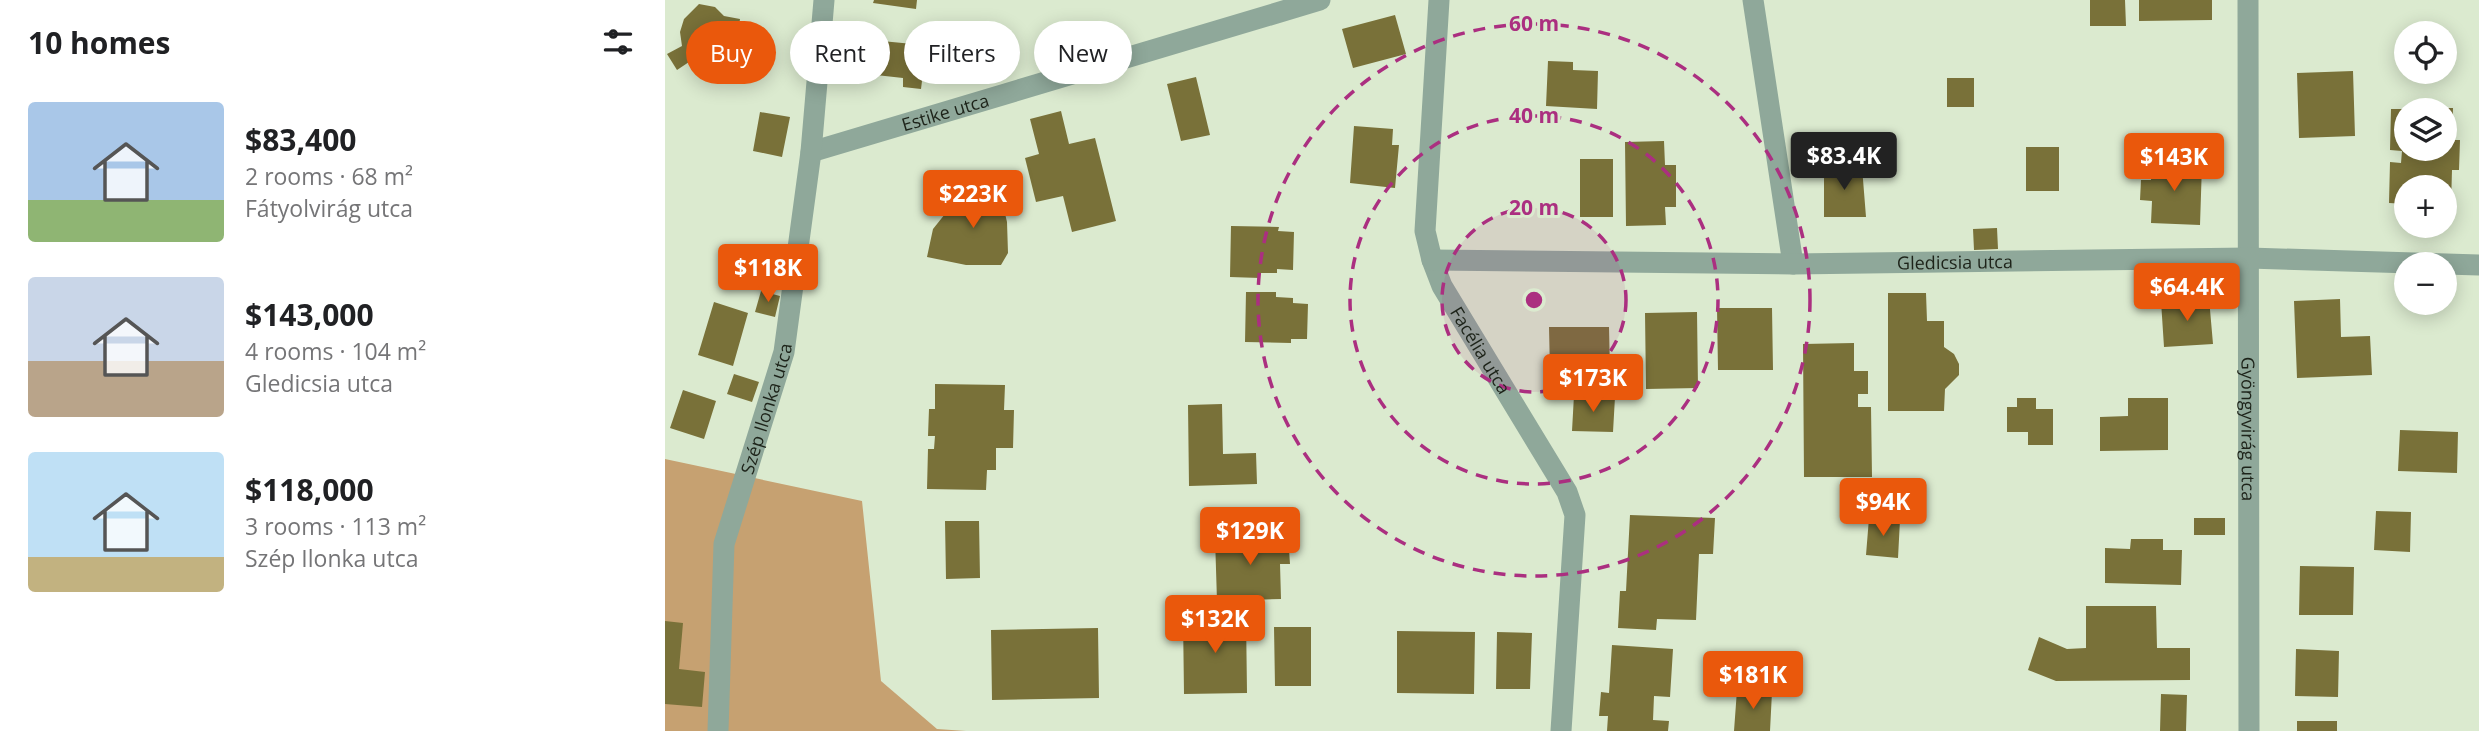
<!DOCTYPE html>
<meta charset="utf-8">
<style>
body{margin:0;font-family:"Open Sans",sans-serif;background:#f6f6f6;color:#202124;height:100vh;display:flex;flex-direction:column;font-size:26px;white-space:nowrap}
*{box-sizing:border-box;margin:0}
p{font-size:23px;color:#757577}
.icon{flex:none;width:38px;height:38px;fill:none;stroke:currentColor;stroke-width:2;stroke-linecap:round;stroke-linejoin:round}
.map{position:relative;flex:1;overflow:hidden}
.details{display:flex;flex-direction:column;background:#fff;width:665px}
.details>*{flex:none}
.banner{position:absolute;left:21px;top:21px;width:665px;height:63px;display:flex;gap:14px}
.buttons{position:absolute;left:1729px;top:21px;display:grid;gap:14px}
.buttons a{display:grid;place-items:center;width:63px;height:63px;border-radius:50%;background:#fff;box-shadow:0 4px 18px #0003;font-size:35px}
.price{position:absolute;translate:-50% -60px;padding:0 16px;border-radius:7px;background:#ea580c;color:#fff;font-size:23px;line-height:46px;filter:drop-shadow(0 2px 4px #0008)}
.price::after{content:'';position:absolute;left:50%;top:42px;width:21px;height:16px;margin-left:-10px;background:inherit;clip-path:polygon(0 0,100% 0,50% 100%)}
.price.on{background:#222;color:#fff}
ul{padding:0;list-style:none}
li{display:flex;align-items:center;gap:21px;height:175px;padding:0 28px}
li span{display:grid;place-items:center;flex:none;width:196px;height:140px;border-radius:7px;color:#555}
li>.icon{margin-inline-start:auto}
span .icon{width:84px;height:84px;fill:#fffc;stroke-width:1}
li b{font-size:30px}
h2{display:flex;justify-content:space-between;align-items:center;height:84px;padding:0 28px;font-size:30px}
.chip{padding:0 24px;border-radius:32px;background:#fff;box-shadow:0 4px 18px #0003;font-size:24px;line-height:63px}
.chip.on{background:#ea580c;color:#fff}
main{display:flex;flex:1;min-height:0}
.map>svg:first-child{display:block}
</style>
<main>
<section class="details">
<h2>10 homes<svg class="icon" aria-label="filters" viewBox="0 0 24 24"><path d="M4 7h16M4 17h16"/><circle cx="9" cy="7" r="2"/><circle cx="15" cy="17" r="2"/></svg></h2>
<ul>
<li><span style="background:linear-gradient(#a9c7e8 70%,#8fb573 0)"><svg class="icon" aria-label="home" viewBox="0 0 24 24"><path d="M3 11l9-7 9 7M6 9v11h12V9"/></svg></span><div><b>$83,400</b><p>2 rooms · 68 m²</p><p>Fátyolvirág utca</p></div></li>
<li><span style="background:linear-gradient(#c9d6e8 60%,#b9a48a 0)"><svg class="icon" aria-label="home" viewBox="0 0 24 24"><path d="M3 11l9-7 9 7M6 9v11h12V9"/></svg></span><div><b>$143,000</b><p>4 rooms · 104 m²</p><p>Gledicsia utca</p></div></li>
<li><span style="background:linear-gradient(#bfe0f5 75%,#c2b280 0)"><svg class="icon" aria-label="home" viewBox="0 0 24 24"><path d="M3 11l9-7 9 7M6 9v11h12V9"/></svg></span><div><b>$118,000</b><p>3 rooms · 113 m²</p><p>Szép Ilonka utca</p></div></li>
</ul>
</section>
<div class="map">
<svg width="1814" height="731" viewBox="0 0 1814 731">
<rect width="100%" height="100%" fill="#dbeacf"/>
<path fill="#c6a171" d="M0,459L197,501L216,681L272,729L301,731H0Z"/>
<path fill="#797139" d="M209,0H252L251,9L208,3Z
M1425,0H1460L1461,26H1425Z
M1474,0H1547V20L1474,21Z
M34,4L50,7L59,16L75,19L71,46L61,55L39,67L24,62L12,70L2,54L17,46L15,32L19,19Z
M730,15L741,54L688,68L677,29Z
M206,40L269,46L266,82L257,81L256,89L238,87V78L202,74Z
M883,61L908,62V70L933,71L932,109L881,106Z
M1688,71L1690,136L1634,138L1632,73Z
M531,77L545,135L516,141L502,84Z
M1282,78H1309V107H1282Z
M1780,108H1788L1787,140H1795L1794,170H1787L1786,205H1780V187H1741V204L1724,203L1725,162L1736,163L1737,151L1725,150L1726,109H1741V149H1780Z
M396,111L404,144L430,138L451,221L407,232L398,196L371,202L360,158L374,154L365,119Z
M95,112L125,117L117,157L88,151Z
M689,126L728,129L727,145H734L730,188L685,183Z
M999,141L1000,165H1011V207H1000L1001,225L961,226L960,142Z
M1361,147H1394V191H1361Z
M915,159H948V217H915Z
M1487,162L1537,164L1535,225L1486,223L1487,201L1475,200L1476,180H1486Z
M1159,167H1197L1201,217H1159Z
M333,184L342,222L343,253L336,265H301L262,257L268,229L296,194L312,186Z
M566,226L614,227L613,231L629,232L628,270L612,269V273H595V278L565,277Z
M1332,228L1333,249L1309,250L1308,229Z
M96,291L115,296L110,317L90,312Z
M581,292H611V297L628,298V303L643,304L642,339H626V343L580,342Z
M1223,293H1261L1262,321H1279V347L1289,354L1294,364V375L1280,389L1279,411H1223Z
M1544,298L1548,344L1499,347L1496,301Z
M1675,299L1676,337L1705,336L1707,375L1632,378L1629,301Z
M49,302L83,313L68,366L33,355Z
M1052,308H1107L1108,370H1053Z
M1032,312L1033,388L981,389L980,313Z
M884,327H944L945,371L885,372Z
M1189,343V371H1203V394H1193V407H1206L1207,477H1139L1138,344Z
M69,374L94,382L87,402L62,394Z
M270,384L340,385L339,410H349L348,448H331V470H322L321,490L262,489L263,449H269L270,436H263L264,409H270Z
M18,390L51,401L39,439L5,428Z
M909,395L950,397L948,432L907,431Z
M1352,398H1371V409H1388V445H1363V432H1342V407H1352Z
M1463,398H1503V450L1435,451V417L1463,416Z
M557,404L558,454L591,453L592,484L524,486L523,405Z
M1735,430L1793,432L1792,473L1733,471Z
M1711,511L1746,512L1745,552L1709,550Z
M965,515L1050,518L1048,554H1034L1031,620L992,619L991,630L953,628L955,591H961Z
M1204,518L1235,520L1233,558L1201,555Z
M1529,518H1560V535H1529Z
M280,521H314L315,578L281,579Z
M623,535L625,564H615L616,599L552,601L550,537Z
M1466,539H1498V550H1517L1516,585L1440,583V548L1465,549Z
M1635,566L1689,567L1688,615H1634Z
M1421,606H1491L1492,648H1525V680L1391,681L1363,670L1374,637L1402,649L1421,648Z
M581,616L582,693L519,694L518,617Z
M0,621L18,623L14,669L40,672L37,707L0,704Z
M609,627H646V686H610Z
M433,628L434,698L327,700L326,630Z
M732,631L810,632L809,694L732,693Z
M832,632L867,633L865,689H831Z
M947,645L1008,649L1005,697L989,696L988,720L1004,721L1003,731H942L943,716H934L936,692L944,693Z
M1631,649L1674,651L1673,697L1630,696Z
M1072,690L1107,692L1105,731H1069Z
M1496,694L1522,695L1521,731H1495Z
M1632,721H1672V731H1632Z"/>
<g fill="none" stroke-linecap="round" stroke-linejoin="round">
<g stroke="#8fa89a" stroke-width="21">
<path id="s1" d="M774,0L760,231L767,260L777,286L902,492L910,515L896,731"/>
<path d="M1088,0L1128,264"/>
<path id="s2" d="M1583,0L1584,731"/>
<path id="s3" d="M146,152L655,0"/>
<path id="s4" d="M767,260L1128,264L1584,258L1814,265"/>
<path id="s5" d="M53,731L59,544L119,352L146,152L159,0"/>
</g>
</g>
<circle cx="869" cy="300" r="92" fill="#ab2f80" fill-opacity=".12"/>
<g fill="none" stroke="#ab2f80" stroke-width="3.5" stroke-dasharray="12 9">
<circle cx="869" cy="300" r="92"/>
<circle cx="869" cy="300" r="184"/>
<circle cx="869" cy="300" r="276"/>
</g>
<g text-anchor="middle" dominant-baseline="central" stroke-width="6" stroke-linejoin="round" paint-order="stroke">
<g font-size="18" fill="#1d2319" stroke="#dbeacf">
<text stroke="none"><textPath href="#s3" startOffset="140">Estike utca</textPath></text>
<text stroke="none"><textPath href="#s4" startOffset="523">Gledicsia utca</textPath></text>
<text stroke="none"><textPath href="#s1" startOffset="364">Facélia utca</textPath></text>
<text stroke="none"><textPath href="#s5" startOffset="329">Szép Ilonka utca</textPath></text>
<text stroke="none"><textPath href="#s2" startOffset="429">Gyöngyvirág utca</textPath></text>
</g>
</g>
<circle cx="869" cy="300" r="10" fill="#ab2f80" stroke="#dbeacf" stroke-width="3.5"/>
<g font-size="21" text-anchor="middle" font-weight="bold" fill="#ab2f80" stroke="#dbeacf" stroke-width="6" stroke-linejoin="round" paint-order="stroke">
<text x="869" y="31">60 m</text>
<text x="869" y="123">40 m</text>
<text x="869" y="215">20 m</text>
</g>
</svg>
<div class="buttons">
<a><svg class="icon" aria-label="locate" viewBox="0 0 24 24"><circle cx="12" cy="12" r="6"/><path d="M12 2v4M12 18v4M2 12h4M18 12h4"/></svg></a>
<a><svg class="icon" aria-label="layers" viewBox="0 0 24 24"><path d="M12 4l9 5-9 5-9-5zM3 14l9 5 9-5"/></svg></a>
<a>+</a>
<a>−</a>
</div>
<b class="price on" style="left:1179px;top:192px">$83.4K</b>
<b class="price" style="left:1509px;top:193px">$143K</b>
<b class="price" style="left:308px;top:230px">$223K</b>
<b class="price" style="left:103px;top:304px">$118K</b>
<b class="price" style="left:1522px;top:323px">$64.4K</b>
<b class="price" style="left:928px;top:414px">$173K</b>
<b class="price" style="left:1218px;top:538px">$94K</b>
<b class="price" style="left:585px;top:567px">$129K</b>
<b class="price" style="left:550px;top:655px">$132K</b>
<b class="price" style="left:1088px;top:711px">$181K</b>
<div class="banner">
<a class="chip on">Buy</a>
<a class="chip">Rent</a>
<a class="chip">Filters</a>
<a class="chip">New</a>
</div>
</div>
</main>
